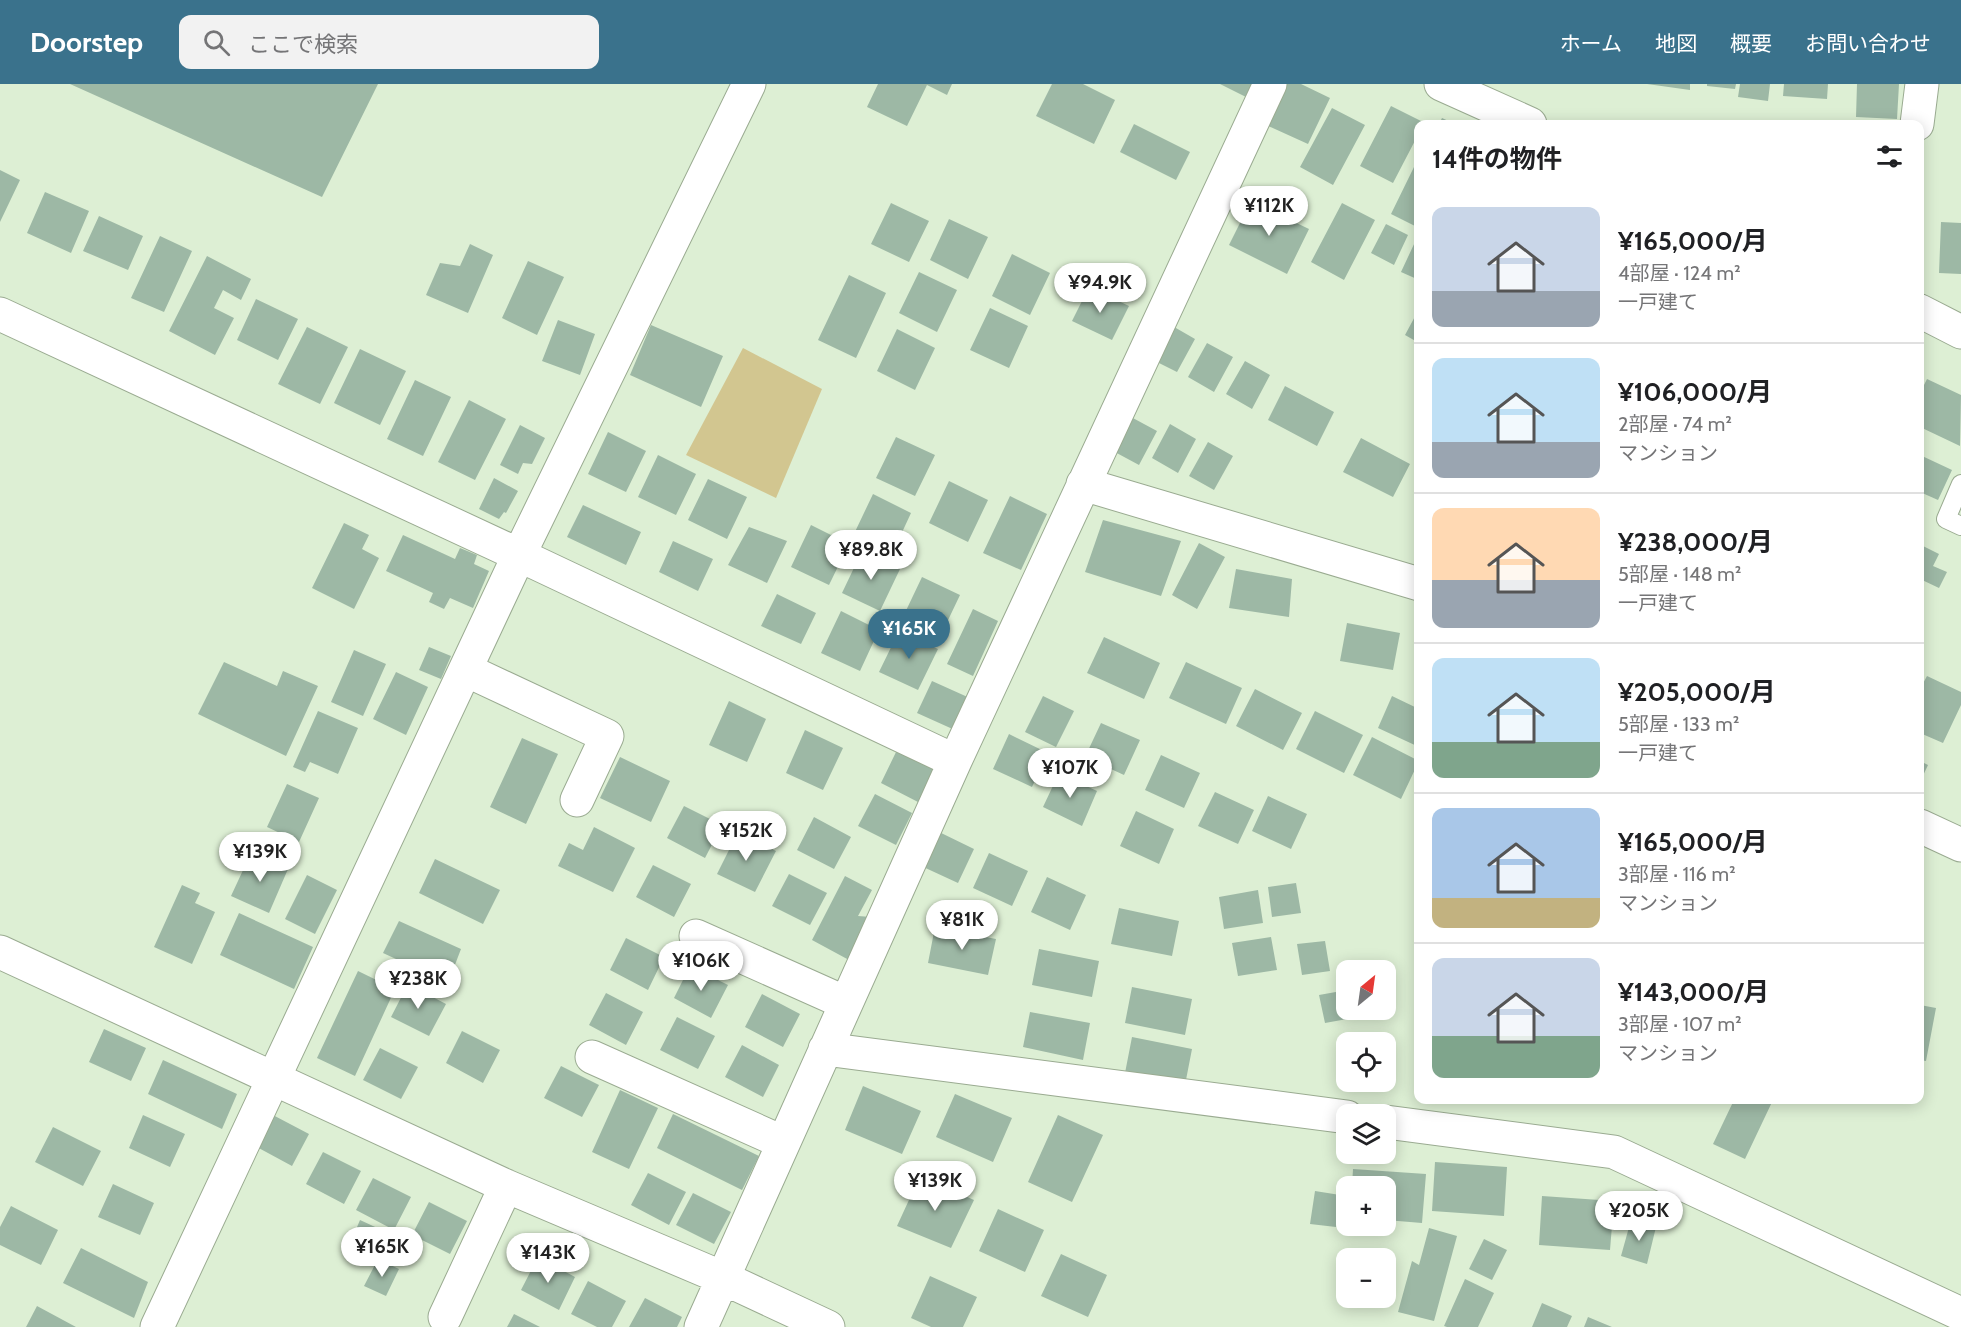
<!DOCTYPE html>
<html lang="ja">
<meta charset="utf-8">
<style>
body{margin:0;font-family:Cabin,"Noto Sans JP",sans-serif;background:#f2f2f2;color:#202124;height:100vh;display:flex;flex-direction:column;font-size:22px;white-space:nowrap}
*{box-sizing:border-box;margin:0}
p{font-size:20px;color:#757577}
.icon{flex:none;width:33px;height:33px;fill:none;stroke:currentColor;stroke-width:2;stroke-linecap:round;stroke-linejoin:round}
.map{position:relative;flex:1;overflow:hidden}
.side{position:absolute;left:1414px;top:36px;width:510px;height:984px;display:flex;flex-direction:column;background:#fff;border-radius:12px;box-shadow:0 3px 15px #0003}
.side>*{flex:none}
.needle{width:39px;rotate:29deg}
.buttons{position:absolute;left:1336px;top:876px;display:grid;gap:12px}
.buttons a{display:grid;place-items:center;width:60px;height:60px;border-radius:12px;background:#fff;box-shadow:0 3px 15px #0003;font-size:30px}
.price{position:absolute;translate:-50% -51px;padding:0 14px;border-radius:21px;background:#fff;color:#222;font-size:20px;line-height:39px;filter:drop-shadow(0 2px 3px #0008)}
.price::after{content:'';position:absolute;left:50%;top:36px;width:18px;height:14px;margin-left:-9px;background:inherit;clip-path:polygon(0 0,100% 0,50% 100%)}
.price.selected{background:#3a728c;color:#fff}
ul{padding:0;list-style:none}
li{display:flex;align-items:center;gap:18px;height:150px;padding:0 18px}
li+li{border-top:2px solid #e0e0e0}
li span{display:grid;place-items:center;flex:none;width:168px;height:120px;border-radius:12px;color:#555}
li>.icon{margin-inline-start:auto}
span .icon{width:72px;height:72px;fill:#fffc;stroke-width:1}
li b{font-size:26px}
h2{display:flex;justify-content:space-between;align-items:center;height:72px;padding:0 18px;font-size:26px}
header{display:flex;align-items:center;gap:36px;box-sizing:border-box;height:84px;padding:0 30px;background:#3a728c;color:#fff}
header strong{font-size:28px}
nav{display:flex;gap:33px;margin-inline-start:auto;font-size:21px}
.search{width:420px;height:54px;background:#f2f2f2;display:flex;align-items:center;gap:15px;box-sizing:border-box;padding:0 21px;border-radius:12px;color:#757577;font-size:22px}
.map>svg:first-child{display:block}
</style>
<header>
<strong>Doorstep</strong>
<div class="search"><svg class="icon" aria-label="search" viewBox="0 0 24 24"><circle cx="10" cy="10" r="6"/><path d="M15 15l6 6"/></svg>ここで検索</div>
<nav><a>ホーム</a><a>地図</a><a>概要</a><a>お問い合わせ</a></nav>
</header>
<div class="map">
<svg width="1961" height="1243" viewBox="0 0 1961 1243">
<rect width="100%" height="100%" fill="#ddefd4"/>
<path fill="#d2c690" d="M743,264L822,305L776,414L686,371Z"/>
<path fill="#9db8a5" d="M70,0H378L322,113Z
M878,0H952L947,11L927,1L907,42L867,23Z
M1052,0H1083L1115,16L1094,60L1036,32Z
M1220,0H1253L1246,13Z
M1286,0H1301L1330,14L1308,60L1266,41Z
M1647,0H1690V6Z
M1707,0H1736L1735,5L1707,2Z
M1740,0H1770L1768,17L1738,13Z
M1784,0H1828L1827,15L1783,12Z
M1857,0H1899L1897,35L1856,33Z
M1391,22L1425,39L1419,40V49L1393,99L1360,82Z
M1332,24L1365,41L1333,101L1300,83Z
M1442,34L1455,40H1439Z
M1134,40L1190,68L1176,96L1120,68Z
M1414,83L1419,86V144L1391,130Z
M0,86L20,96L0,138Z
M45,108L89,127L71,169L27,149Z
M1251,117L1309,145L1287,190L1229,161Z
M891,119L929,137L909,178L871,160Z
M1342,119L1375,136L1344,196L1311,178Z
M99,132L143,152L128,186L83,167Z
M949,135L988,153L968,195L930,176Z
M1941,138L1961,139V190L1939,189Z
M1386,140L1408,151L1394,181L1371,169Z
M160,152L192,167L164,228L131,214Z
M1415,158L1419,160V196L1401,188Z
M470,160L493,171L468,229L426,211L440,179L460,182Z
M1012,170L1050,189L1030,231L992,212Z
M207,172L251,195L241,216L223,206L214,224L234,234L215,271L169,247Z
M528,177L564,193L537,251L502,234Z
M919,188L957,206L937,248L899,229Z
M849,191L886,209L856,274L818,256Z
M1089,203L1129,222L1112,256L1072,237Z
M256,215L298,235L278,276L237,256Z
M990,224L1028,242L1009,284L970,266Z
M1419,225V259L1405,251Z
M558,236L595,250L580,291L542,277Z
M1169,240L1195,255L1177,288L1151,275Z
M651,241L723,272L701,323L630,291Z
M307,243L348,263L320,320L278,300Z
M897,245L935,264L915,306L877,287Z
M1207,259L1233,273L1214,308L1188,293Z
M360,265L406,287L380,341L334,319Z
M1245,277L1270,291L1252,325L1226,310Z
M1927,295L1961,311L1960,362L1920,343V309Z
M415,296L451,313L423,372L387,355Z
M1285,302L1334,328L1317,362L1268,336Z
M469,316L506,335L475,396L438,378Z
M1131,333L1157,347L1139,381L1113,367Z
M1170,340L1196,355L1178,389L1152,374Z
M520,341L545,354L532,380L523,379L518,390L500,381Z
M608,348L646,367L626,408L588,390Z
M896,353L935,371L915,412L876,394Z
M1361,354L1410,380L1393,413L1343,388Z
M1208,358L1233,372L1214,406L1189,392Z
M658,371L696,390L676,431L638,413Z
M1920,371L1952,386L1938,416L1920,408Z
M494,394L518,407L506,429L504,428L499,435L479,425Z
M708,395L747,413L727,455L688,436Z
M949,397L988,416L968,458L929,439Z
M873,410L911,429L892,470L853,452Z
M1010,412L1047,430L1021,486L983,469Z
M583,421L641,448L626,481L567,453Z
M1103,436L1181,457L1161,512L1085,488Z
M344,439L369,451L362,465L379,474L354,525L312,504Z
M811,441L849,460L829,501L791,483Z
M749,443L787,457L767,499L728,481Z
M403,451L455,475L460,464L477,471L474,480L489,487L473,524L450,514L444,525L429,518L433,509L386,487Z
M673,457L713,475L698,507L659,488Z
M1199,459L1225,473L1197,525L1172,511Z
M1921,461L1939,470L1933,482L1947,488L1939,504L1920,495Z
M862,467L900,485L880,527L842,509Z
M1236,485L1292,495L1289,533L1229,524Z
M922,493L960,511L940,553L902,535Z
M777,510L816,529L801,560L761,542Z
M973,525L998,537L973,592L947,580Z
M841,527L879,546L860,587L821,569Z
M1347,539L1400,549L1393,586L1340,577Z
M899,547L938,565L918,606L879,588Z
M1104,553L1160,579L1144,615L1087,589Z
M429,563L451,572L441,595L419,586Z
M354,566L386,580L363,632L331,618Z
M224,578L277,602L283,587L318,602L286,672L198,630Z
M1186,578L1242,604L1226,640L1169,614Z
M396,588L428,603L406,651L373,635Z
M1927,592L1961,608V621L1943,659L1920,649V605Z
M932,597L972,615L957,647L917,629Z
M1255,605L1302,629L1283,666L1236,642Z
M1043,612L1074,627L1056,663L1025,648Z
M1392,612L1419,625V663L1378,644Z
M729,617L766,635L747,678L709,661Z
M318,627L358,644L338,690L310,678L305,688L293,683Z
M1315,627L1363,651L1344,689L1296,665Z
M1101,639L1140,656L1124,691L1085,673Z
M805,646L843,664L823,706L786,689Z
M1009,650L1048,669L1032,703L993,685Z
M1372,653L1419,677L1401,715L1353,691Z
M522,654L558,670L526,740L490,723Z
M897,666L935,686L918,718L881,699Z
M1161,671L1200,689L1184,724L1145,706Z
M620,673L670,697L651,738L600,714Z
M1920,677L1928,681L1920,698Z
M1059,689L1097,707L1082,742L1043,723Z
M287,700L319,714L299,758L267,743Z
M1215,708L1254,726L1238,760L1198,742Z
M875,710L912,729L896,761L858,742Z
M1268,712L1307,730L1291,765L1252,747Z
M684,722L722,741L705,774L667,754Z
M1136,727L1174,745L1159,780L1120,762Z
M814,733L851,753L834,785L797,766Z
M594,743L635,764L613,808L558,782L569,759L583,766Z
M935,746L974,765L958,799L919,781Z
M738,748L776,767L755,808L717,790Z
M251,769L288,785L269,829L231,812Z
M989,769L1028,787L1012,822L973,804Z
M435,775L500,806L483,840L419,809Z
M653,781L691,800L674,833L636,813Z
M789,790L827,809L810,841L772,822Z
M307,791L337,806L315,850L285,835Z
M845,792L872,806L858,832L871,833L849,876L812,856Z
M1047,793L1086,811L1070,846L1031,828Z
M1296,799L1301,829L1272,833L1268,803Z
M182,801L200,809L195,819L215,828L192,880L154,863Z
M1258,806L1263,839L1224,845L1219,813Z
M1119,824L1179,837L1172,872L1111,860Z
M239,829L313,863L294,905L220,871Z
M399,837L461,865L448,899L383,869Z
M935,843L996,855L988,891L928,879Z
M1271,853L1277,886L1238,892L1232,859Z
M626,854L664,873L648,906L610,886Z
M1325,857L1330,887L1302,891L1297,860Z
M1039,865L1099,877L1092,913L1032,901Z
M690,882L728,901L711,934L674,914Z
M358,887L395,905L355,992L317,974Z
M408,900L446,920L429,952L391,933Z
M1132,903L1192,915L1185,951L1125,939Z
M1347,906V926H1368L1369,931L1325,939L1319,911Z
M606,909L643,928L626,961L589,941Z
M762,910L800,930L783,963L745,943Z
M1920,921L1936,924L1926,977L1920,976Z
M1030,928L1090,939L1083,976L1023,963Z
M677,933L715,952L698,985L660,966Z
M104,945L146,964L131,997L89,978Z
M462,947L500,966L483,999L446,979Z
M1132,953L1192,965L1185,1001L1125,989Z
M742,961L779,981L763,1013L725,993Z
M380,964L418,983L401,1015L363,996Z
M163,976L237,1010L222,1045L148,1010Z
M561,982L599,1001L582,1033L544,1014Z
M863,1002L921,1027L902,1070L845,1046Z
M620,1006L658,1024L629,1085L592,1068Z
M955,1010L1012,1034L993,1078L936,1053Z
M1734,1016H1773L1745,1075L1713,1060Z
M271,1030L309,1050L292,1082L255,1062Z
M673,1030L759,1072L742,1106L657,1064Z
M143,1031L185,1050L170,1083L129,1064Z
M1058,1031L1103,1051L1072,1118L1028,1098Z
M53,1043L101,1067L83,1102L35,1078Z
M323,1068L361,1087L344,1120L306,1100Z
M1435,1078L1507,1083L1504,1132L1432,1127Z
M1353,1085L1426,1090L1422,1139L1386,1136V1102H1352Z
M648,1089L686,1108L669,1141L631,1121Z
M920,1092L974,1116L951,1164L897,1142Z
M373,1094L411,1113L394,1146L356,1126Z
M113,1100L154,1119L140,1151L98,1133Z
M1315,1107L1340,1111L1336,1143L1310,1140Z
M693,1109L731,1128L714,1160L676,1141Z
M1542,1112L1614,1117L1610,1166L1539,1161Z
M429,1118L467,1137L450,1170L412,1151Z
M11,1122L58,1146L41,1181L0,1161V1143Z
M998,1125L1044,1146L1025,1188L979,1167Z
M360,1136L399,1154L390,1173L352,1155Z
M1631,1136L1656,1143L1647,1180L1621,1172Z
M1429,1144L1457,1152L1434,1237L1398,1228L1412,1177L1419,1181Z
M1484,1155L1507,1166L1492,1196L1469,1185Z
M81,1164L148,1198L134,1234L63,1199Z
M1061,1170L1107,1191L1088,1233L1041,1212Z
M538,1173L575,1193L559,1226L521,1206Z
M378,1175L399,1185L386,1212L364,1202Z
M930,1192L977,1213L963,1243H931L911,1234Z
M1465,1195L1494,1209L1478,1243H1447L1444,1242Z
M588,1197L626,1217L612,1243H597L571,1230Z
M645,1214L682,1233L677,1243H629Z
M1542,1219L1572,1232L1567,1243H1532Z
M37,1222L76,1243H26Z
M514,1230L540,1243H507Z
M1588,1233L1612,1243H1584Z"/>
<g fill="none" stroke-linecap="round" stroke-linejoin="round">
<defs>
<path id="service" d="M1961,400L1946,435L1961,442"/>
<path id="minor" d="M1441,0L1530,40
M1917,40L1922,0
M1920,227L1961,248
M0,230L519,471L955,677
M1083,400L1419,500
M466,586L607,652L577,716
M1920,742L1961,761
M696,852L846,919
M0,868L506,1102L723,1194L828,1243
M825,965L1347,1033
M592,973L782,1058
M1386,1038L1614,1068L1961,1230
M445,1233L506,1102
M157,1243L519,471L749,0
M701,1243L955,677L1270,0"/>
</defs>
<use href="#service" stroke="#9aab91" stroke-width="20"/>
<use href="#minor" stroke="#9aab91" stroke-width="35"/>
<use href="#service" stroke="#fff" stroke-width="18"/>
<use href="#minor" stroke="#fff" stroke-width="33"/>
</g>
</svg>
<div class="buttons">
<a><svg class="needle" viewBox="-14 -14 28 28"><path d="M0-13l5 13h-10z" fill="#e53935"/><path d="M0 13l5-13h-10z" fill="#757577"/></svg></a>
<a><svg class="icon" aria-label="locate" viewBox="0 0 24 24"><circle cx="12" cy="12" r="6"/><path d="M12 2v4M12 18v4M2 12h4M18 12h4"/></svg></a>
<a><svg class="icon" aria-label="layers" viewBox="0 0 24 24"><path d="M12 4l9 5-9 5-9-5zM3 14l9 5 9-5"/></svg></a>
<a>+</a>
<a>−</a>
</div>
<b class="price" style="left:1269px;top:153px">¥112K</b>
<b class="price" style="left:1100px;top:230px">¥94.9K</b>
<b class="price" style="left:871px;top:497px">¥89.8K</b>
<b class="price selected" style="left:909px;top:576px">¥165K</b>
<b class="price" style="left:1070px;top:715px">¥107K</b>
<b class="price" style="left:746px;top:778px">¥152K</b>
<b class="price" style="left:260px;top:799px">¥139K</b>
<b class="price" style="left:962px;top:867px">¥81K</b>
<b class="price" style="left:701px;top:908px">¥106K</b>
<b class="price" style="left:418px;top:926px">¥238K</b>
<b class="price" style="left:935px;top:1128px">¥139K</b>
<b class="price" style="left:1639px;top:1158px">¥205K</b>
<b class="price" style="left:382px;top:1194px">¥165K</b>
<b class="price" style="left:548px;top:1200px">¥143K</b>
<section class="side">
<h2>14件の物件<svg class="icon" aria-label="filters" viewBox="0 0 24 24"><path d="M4 7h16M4 17h16"/><circle cx="9" cy="7" r="2"/><circle cx="15" cy="17" r="2"/></svg></h2>
<ul>
<li><span style="background:linear-gradient(#c9d6e8 70%,#9aa5b1 0)"><svg class="icon" aria-label="home" viewBox="0 0 24 24"><path d="M3 11l9-7 9 7M6 9v11h12V9"/></svg></span><div><b>¥165,000/月</b><p>4部屋 · 124 m²</p><p>一戸建て</p></div></li>
<li><span style="background:linear-gradient(#bfe0f5 70%,#9aa5b1 0)"><svg class="icon" aria-label="home" viewBox="0 0 24 24"><path d="M3 11l9-7 9 7M6 9v11h12V9"/></svg></span><div><b>¥106,000/月</b><p>2部屋 · 74 m²</p><p>マンション</p></div></li>
<li><span style="background:linear-gradient(#ffd9b3 60%,#9aa5b1 0)"><svg class="icon" aria-label="home" viewBox="0 0 24 24"><path d="M3 11l9-7 9 7M6 9v11h12V9"/></svg></span><div><b>¥238,000/月</b><p>5部屋 · 148 m²</p><p>一戸建て</p></div></li>
<li><span style="background:linear-gradient(#bfe0f5 70%,#7fa58c 0)"><svg class="icon" aria-label="home" viewBox="0 0 24 24"><path d="M3 11l9-7 9 7M6 9v11h12V9"/></svg></span><div><b>¥205,000/月</b><p>5部屋 · 133 m²</p><p>一戸建て</p></div></li>
<li><span style="background:linear-gradient(#a9c7e8 75%,#c2b280 0)"><svg class="icon" aria-label="home" viewBox="0 0 24 24"><path d="M3 11l9-7 9 7M6 9v11h12V9"/></svg></span><div><b>¥165,000/月</b><p>3部屋 · 116 m²</p><p>マンション</p></div></li>
<li><span style="background:linear-gradient(#c9d6e8 65%,#7fa58c 0)"><svg class="icon" aria-label="home" viewBox="0 0 24 24"><path d="M3 11l9-7 9 7M6 9v11h12V9"/></svg></span><div><b>¥143,000/月</b><p>3部屋 · 107 m²</p><p>マンション</p></div></li>
</ul>
</section>
</div>
